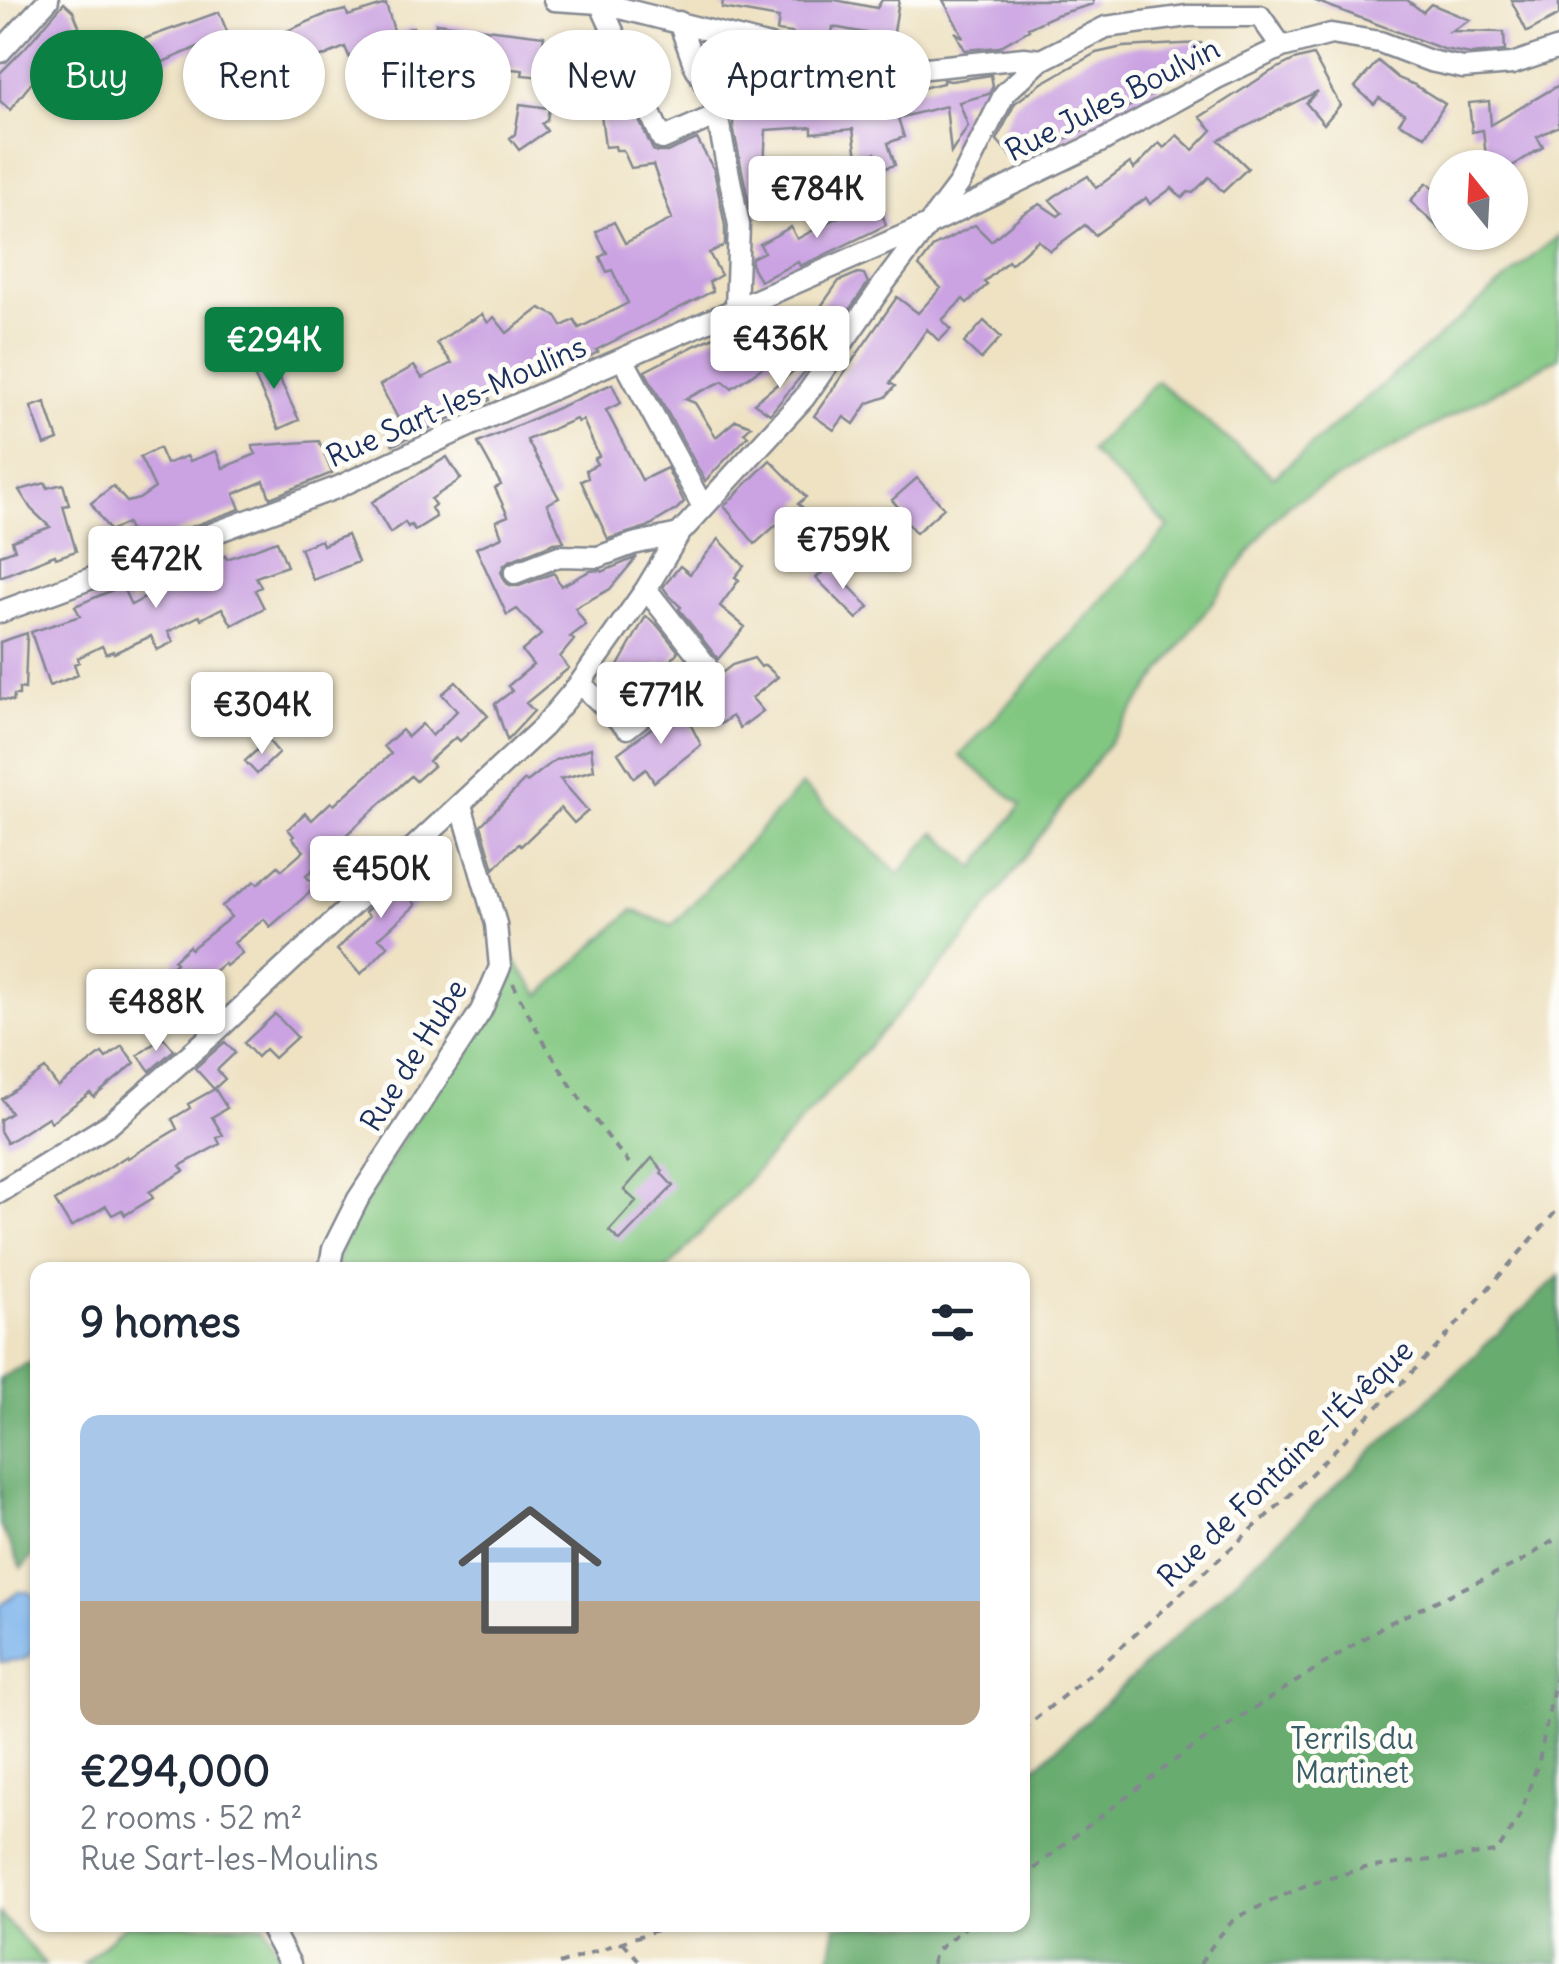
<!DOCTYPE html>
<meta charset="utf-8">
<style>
body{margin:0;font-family:Delius,sans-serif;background:#f6f6f7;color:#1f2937;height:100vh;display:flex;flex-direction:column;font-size:38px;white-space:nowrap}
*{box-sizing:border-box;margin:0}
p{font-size:32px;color:#747a83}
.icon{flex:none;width:55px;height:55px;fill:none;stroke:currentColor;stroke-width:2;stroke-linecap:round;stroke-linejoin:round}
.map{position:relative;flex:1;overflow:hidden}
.sheet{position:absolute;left:30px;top:1262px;width:1000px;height:670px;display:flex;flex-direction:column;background:#fff;border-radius:20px;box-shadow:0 2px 8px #0004}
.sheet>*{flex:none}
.hud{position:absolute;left:30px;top:30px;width:1000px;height:90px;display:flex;gap:20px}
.needle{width:65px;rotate:342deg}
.fabs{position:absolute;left:1428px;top:150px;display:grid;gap:20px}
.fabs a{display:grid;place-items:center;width:100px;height:100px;border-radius:50%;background:#fff;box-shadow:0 2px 8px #0004;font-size:50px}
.price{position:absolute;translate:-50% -85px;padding:0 22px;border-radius:10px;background:#fff;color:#222;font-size:32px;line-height:65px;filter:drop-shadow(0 2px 5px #0008)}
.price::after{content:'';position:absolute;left:50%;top:60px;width:30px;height:22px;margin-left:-15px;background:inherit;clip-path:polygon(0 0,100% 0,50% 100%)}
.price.selected{background:#0b8043;color:#fff}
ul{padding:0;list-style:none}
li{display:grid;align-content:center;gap:20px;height:530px;padding:0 50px}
li span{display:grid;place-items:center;height:310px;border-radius:20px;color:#555}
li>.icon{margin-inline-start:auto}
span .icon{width:180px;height:180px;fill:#fffc;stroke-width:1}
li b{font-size:42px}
h2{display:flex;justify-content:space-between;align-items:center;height:120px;padding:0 50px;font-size:42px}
.chip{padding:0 35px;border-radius:45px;background:#fff;box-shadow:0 2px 8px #0004;font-size:35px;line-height:90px}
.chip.selected{background:#0b8043;color:#fff}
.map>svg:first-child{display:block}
</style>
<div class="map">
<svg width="1559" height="1964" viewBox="0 0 1559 1964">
<rect width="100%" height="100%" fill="#fdfcf7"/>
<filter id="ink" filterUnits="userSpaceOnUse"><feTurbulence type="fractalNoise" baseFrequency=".01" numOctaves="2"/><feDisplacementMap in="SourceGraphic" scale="20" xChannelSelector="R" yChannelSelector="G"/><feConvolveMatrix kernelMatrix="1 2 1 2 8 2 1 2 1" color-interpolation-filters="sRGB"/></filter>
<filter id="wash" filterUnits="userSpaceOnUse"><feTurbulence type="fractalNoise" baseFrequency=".0048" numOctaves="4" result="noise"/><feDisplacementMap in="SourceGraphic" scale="40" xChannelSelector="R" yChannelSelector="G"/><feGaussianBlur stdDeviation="2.25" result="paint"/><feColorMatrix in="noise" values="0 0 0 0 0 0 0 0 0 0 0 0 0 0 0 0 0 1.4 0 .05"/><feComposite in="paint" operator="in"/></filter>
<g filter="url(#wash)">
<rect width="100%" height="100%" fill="#eee2c3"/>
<path fill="#82c781" stroke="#4e7b70" stroke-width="2.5" d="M1559,236V357L1288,505L1270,524L959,946L667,1270H335L343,1240L507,964L509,954L540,995L633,910L672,926L802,785L899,874L935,832L975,868L1021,805L960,756L1169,527L1090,451L1157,381L1274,477L1538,252Z
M0,1914L45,1964H0Z
M125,1925H264L285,1964H82Z"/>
<path fill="#69ac6f" stroke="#426e66" stroke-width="2.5" d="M1559,1276V1964H829L836,1925H1022L1023,1775L1042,1762Z
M37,1358V1551L22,1568L0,1525V1378Z"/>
<path fill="#7db4ec" stroke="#4c72a5" stroke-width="2.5" d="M18,1592H29L37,1599V1648L25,1659L0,1662V1606Z"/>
<g id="blocks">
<path fill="#cba3e2" d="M723,0H835L877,8L882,0H899L893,38L833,27L830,47L793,38V33L777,31L779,18L722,8Z
M943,0H1093V4L1056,15L1028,28L1029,30L999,47L965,50L955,32L964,38Z
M1313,0H1407L1423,12L1431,4L1470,20L1451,31L1504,32L1505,51L1471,54L1443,49Z
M1511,0H1559V15L1527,32Z
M64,3L73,11L79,26L67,38L71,48L49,71L44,67L10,110L0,101V73L24,49Z
M386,4L395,34L413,27L419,44L392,55L399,76L382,79L381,75L360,82L345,47L293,69L298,80L284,86L281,78L271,82L265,80L252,46L324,15L346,10L348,16Z
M219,12L228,34L112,84L101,59L149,37Z
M436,23L544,36L543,42L557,43L552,78L522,75L523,70L479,66L480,59L450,56L449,69L432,67Z
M1201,43L1202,67L1192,72L1154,74L1159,91L1062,141L1016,162L997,140L1015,103L1042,83L1096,53L1123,47Z
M604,45L626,93L586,86L593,82H590L578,58Z
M1313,55L1340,105L1324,124L1306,103L1318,91L1219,140L1248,168L1223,192L1209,177L1193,193L1188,192L1182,198L1172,188L1150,204L1146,198L1095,235L1085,225L1050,251L1038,240L1011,264L1008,261L984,282L987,285L967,303L963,299L942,320L951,329L939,341L927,329L890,383L895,386L886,397L868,403L854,424L844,417L834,430L814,416L897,297L918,313L941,288L919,266L934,246L975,225L991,241L1023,214L1040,204L1058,216L1062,213L1050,200L1055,196L1088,176L1096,188L1130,163L1134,169L1159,143L1164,148L1177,135L1193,150L1212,130L1200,117L1270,72L1294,60Z
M1378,61L1398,78L1415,85L1445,104L1425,136L1399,123L1405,114L1379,98L1374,104L1355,87Z
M789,65L813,71L812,78L767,81L769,67L789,69Z
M991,75L993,86L989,94L959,102L968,126L951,153L946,106L898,118L904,137L888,143L895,165L879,170L875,153L857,157L853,129L812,133V127L766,130L764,165L771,164L778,186L767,187L769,200H763L765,212L751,215L733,126L734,111L837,105L889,96L943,83V80L951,81Z
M1559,85V126L1537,137L1543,147L1509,168H1467L1486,157L1483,130L1472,132L1469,103L1489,101L1491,125Z
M630,101L653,150L657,152H667L697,139L714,170L725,226V245L709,253L721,275L709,282L713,291L596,350L598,352L573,365L570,359L556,368L547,354L486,389L490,400L393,445L385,430L400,422L380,385L414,366L422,378L452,363L437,343L470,320L471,321L482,314L488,323L494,317L507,333L540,308L556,316L562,326L574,320L579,328L628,303L612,270L607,272L600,257L607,253L596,232L614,222L625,243L672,219L653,165L631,168L623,150H616L615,146L605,147L601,114L627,117Z
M520,104L549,108L547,120L542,124L547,131L519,150L510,138L515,134Z
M1427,183L1445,199V234L1410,201Z
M877,199L886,225L816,259L800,266L798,262L760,281L751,264L752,258L764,252L760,244L791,227L797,239L836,218Z
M858,273L864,274L868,283L811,364L795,343L839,281Z
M753,320L769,328L757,339L780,356L732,388L723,381L685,399L695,403L716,437L736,420L751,426L744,433L748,436L705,481L645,371L696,345Z
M984,321L1001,337L981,359L964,343Z
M267,352L299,420L279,429L251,369L256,366L253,359Z
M802,364L807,369L770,414L754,403Z
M612,384L621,403L606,410L642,480L667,468L684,502L677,509L647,527L608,539L581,481L588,478L586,470L597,464L594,459L599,456L583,420L578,422L576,419L527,440L559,498L547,504L564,542L554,543L509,561L504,565L501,572L506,583L512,586H519L554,573L561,586L590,571L601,570L602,572L637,557L610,589L575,608L586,625L570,637L574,640L560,657L569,668L526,703L534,711L507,740L495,704L512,691L508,686L533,665L522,651L541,635L517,609L507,615L476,548L502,537L496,521L508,516L495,488L501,485L478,443Z
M45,402L58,440L45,445L31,407Z
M319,441L332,473L270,498L264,481L234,494L240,509L136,547L127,523L110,531L91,503L113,486L127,502L139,499L155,488L140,457L159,448L166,464L187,456L190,461L216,451L223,468L256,454L252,446Z
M447,457L461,479L431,499L435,505L431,508L436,517L415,530L411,525L408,527L405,522L390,533L372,502Z
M770,460L806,497L798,504L802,507L789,519L779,529L776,525L755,544L724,506Z
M917,478L944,508L916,533L905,520L907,517L892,500Z
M46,483L47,488L63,484L69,505L63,506L76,551L56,558L55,555L0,577V555L15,550L12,541L50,527L31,509L19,490Z
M347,535L358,562L313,580L300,548L321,540L323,545Z
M719,539L744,566L735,577L739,580L720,606L745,627L718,659L679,609L681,607L670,597L663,587L680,566L690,574Z
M277,541L287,566L256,577L261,587L255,590L264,608L232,625L222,608L201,619L199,616L168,632L173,642L157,650L151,636L114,653L113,651L106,654L102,646L78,658L79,662L74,664L78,675L49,686L31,632L80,616L75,606L122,586L131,605L225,556L227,559Z
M830,566L869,607L857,619L816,578Z
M646,616L657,625L678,651L667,667L660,662L649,677L635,666L626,681L614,673Z
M27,633L25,689L19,688V695H14L13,701L0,699V642Z
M754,658L761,667L765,665L778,677L752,698L763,711L740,728L732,716L721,724L700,690L732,665Z
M456,682L488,716L460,741L456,737L429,761L433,766L416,781L411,776L346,835L347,837L306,876L316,887L270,927L264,919L234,943L242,953L226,966L224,963L181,999L185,1004L168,1018L147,989L176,963L174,960L189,946L191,949L231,917L222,906L255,881L258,884L278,866L282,870L304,851L292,838L294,836L288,829L305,813L312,820L331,802L334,805L391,754L384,746L402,730L408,737L422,724L432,736L457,711L442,694Z
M681,706L701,745L654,782L646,769L634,778L618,753Z
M268,740L279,753L257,774L245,761Z
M591,748L594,770L560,779L588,811L574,823L561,808L521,846L519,844L512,850L494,869L481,825L525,780L527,782L555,760Z
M420,860L429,871L405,892L416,905L379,938L388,946L361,974L337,950L369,916L365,912Z
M275,1014L297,1037L274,1058L265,1049L257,1057L244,1043Z
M163,1037L174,1050L150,1071L138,1055Z
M225,1042L235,1053L217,1070L225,1079L214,1089L195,1068Z
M122,1046L135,1063L94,1097L90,1093L51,1122L48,1117L7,1143L0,1131V1120L11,1113L2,1099L45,1069L58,1087L102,1053L106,1058Z
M215,1089L227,1108L212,1117L223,1135L217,1138L220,1144L180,1166L184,1171L149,1192L153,1198L125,1215L122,1210L112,1215L106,1206L71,1227L55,1201L127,1156L128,1158L177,1129L172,1119L190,1108L188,1104Z
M652,1158L663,1171L661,1173L673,1186L620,1241L609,1231L636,1201L624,1190Z"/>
</g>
</g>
<g filter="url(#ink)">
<use href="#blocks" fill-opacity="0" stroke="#848890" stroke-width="2.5"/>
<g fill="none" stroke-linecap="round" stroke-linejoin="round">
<defs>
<path id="minor" d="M554,0L600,3L829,61L907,70
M600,3L662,139L717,115
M679,22L694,64L713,99L717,115L739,225L736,309
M0,52L48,0
M713,99L837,90L907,70L1024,58L1041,60
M623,359L703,507
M515,573L559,556L598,557L633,544L679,534
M0,612L336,488L482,420L928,225L1100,142L1217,78L1282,47L1331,34L1380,42L1430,61L1463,68L1512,64L1559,48
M580,683L627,728L706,665L646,589
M0,1192L110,1124L212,1035L543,727L580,683L646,589L679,534L804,398L885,282L959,184L1005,93L1041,60L1106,27L1188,16H1260L1282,47
M329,1270L333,1249L358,1199L481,1011L500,967L496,924L461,805
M269,1925L290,1964"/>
</defs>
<use href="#minor" stroke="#848890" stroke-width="25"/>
<path stroke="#848890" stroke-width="4" stroke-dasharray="8 8" stroke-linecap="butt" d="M513,983C544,1048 583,1108 629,1163
M1022,1730L1107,1660L1291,1494L1435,1349L1559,1208
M1022,1879L1063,1845L1187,1751L1385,1625L1522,1561L1559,1537
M623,1942L642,1964
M559,1964L671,1925
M932,1964L935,1952L968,1925
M1200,1964L1216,1940L1235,1918L1304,1886L1364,1868L1497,1852L1519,1817L1539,1761L1559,1662"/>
<use href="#minor" stroke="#fff" stroke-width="20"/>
</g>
</g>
<g text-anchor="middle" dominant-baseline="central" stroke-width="10" stroke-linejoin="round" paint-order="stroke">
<g font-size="30" fill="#1b2f5e" stroke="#fdfcf7">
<text transform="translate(1112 99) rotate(-27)">Rue Jules Boulvin</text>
<text transform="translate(456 401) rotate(-24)">Rue Sart-les-Moulins</text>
<text transform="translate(413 1055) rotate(-58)">Rue de Hube</text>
<text transform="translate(1285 1463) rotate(-44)">Rue de Fontaine-l'Évêque</text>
</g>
<g font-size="30" fill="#3a5d68" stroke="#fdfcf7">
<text x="1352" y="1738">Terrils du<tspan x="1352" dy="34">Martinet</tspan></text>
</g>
</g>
</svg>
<div class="fabs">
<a><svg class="needle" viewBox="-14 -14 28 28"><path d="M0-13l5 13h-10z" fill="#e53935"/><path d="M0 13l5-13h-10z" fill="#747a83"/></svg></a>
</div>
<b class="price" style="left:817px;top:241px">€784K</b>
<b class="price" style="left:780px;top:391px">€436K</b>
<b class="price selected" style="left:274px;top:392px">€294K</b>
<b class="price" style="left:843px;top:592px">€759K</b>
<b class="price" style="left:156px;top:611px">€472K</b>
<b class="price" style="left:661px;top:747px">€771K</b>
<b class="price" style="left:262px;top:757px">€304K</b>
<b class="price" style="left:381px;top:921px">€450K</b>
<b class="price" style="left:156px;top:1054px">€488K</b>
<div class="hud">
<a class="chip selected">Buy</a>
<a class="chip">Rent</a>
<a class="chip">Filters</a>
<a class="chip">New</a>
<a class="chip">Apartment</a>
</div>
<section class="sheet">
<h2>9 homes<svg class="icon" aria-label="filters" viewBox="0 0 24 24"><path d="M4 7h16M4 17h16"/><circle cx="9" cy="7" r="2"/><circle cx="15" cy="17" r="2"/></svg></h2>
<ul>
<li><span style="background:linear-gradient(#a9c7e8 60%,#b9a48a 0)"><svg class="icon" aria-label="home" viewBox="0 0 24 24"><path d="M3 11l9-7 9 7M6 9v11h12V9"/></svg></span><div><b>€294,000</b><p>2 rooms · 52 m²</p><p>Rue Sart-les-Moulins</p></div></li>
</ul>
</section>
</div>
